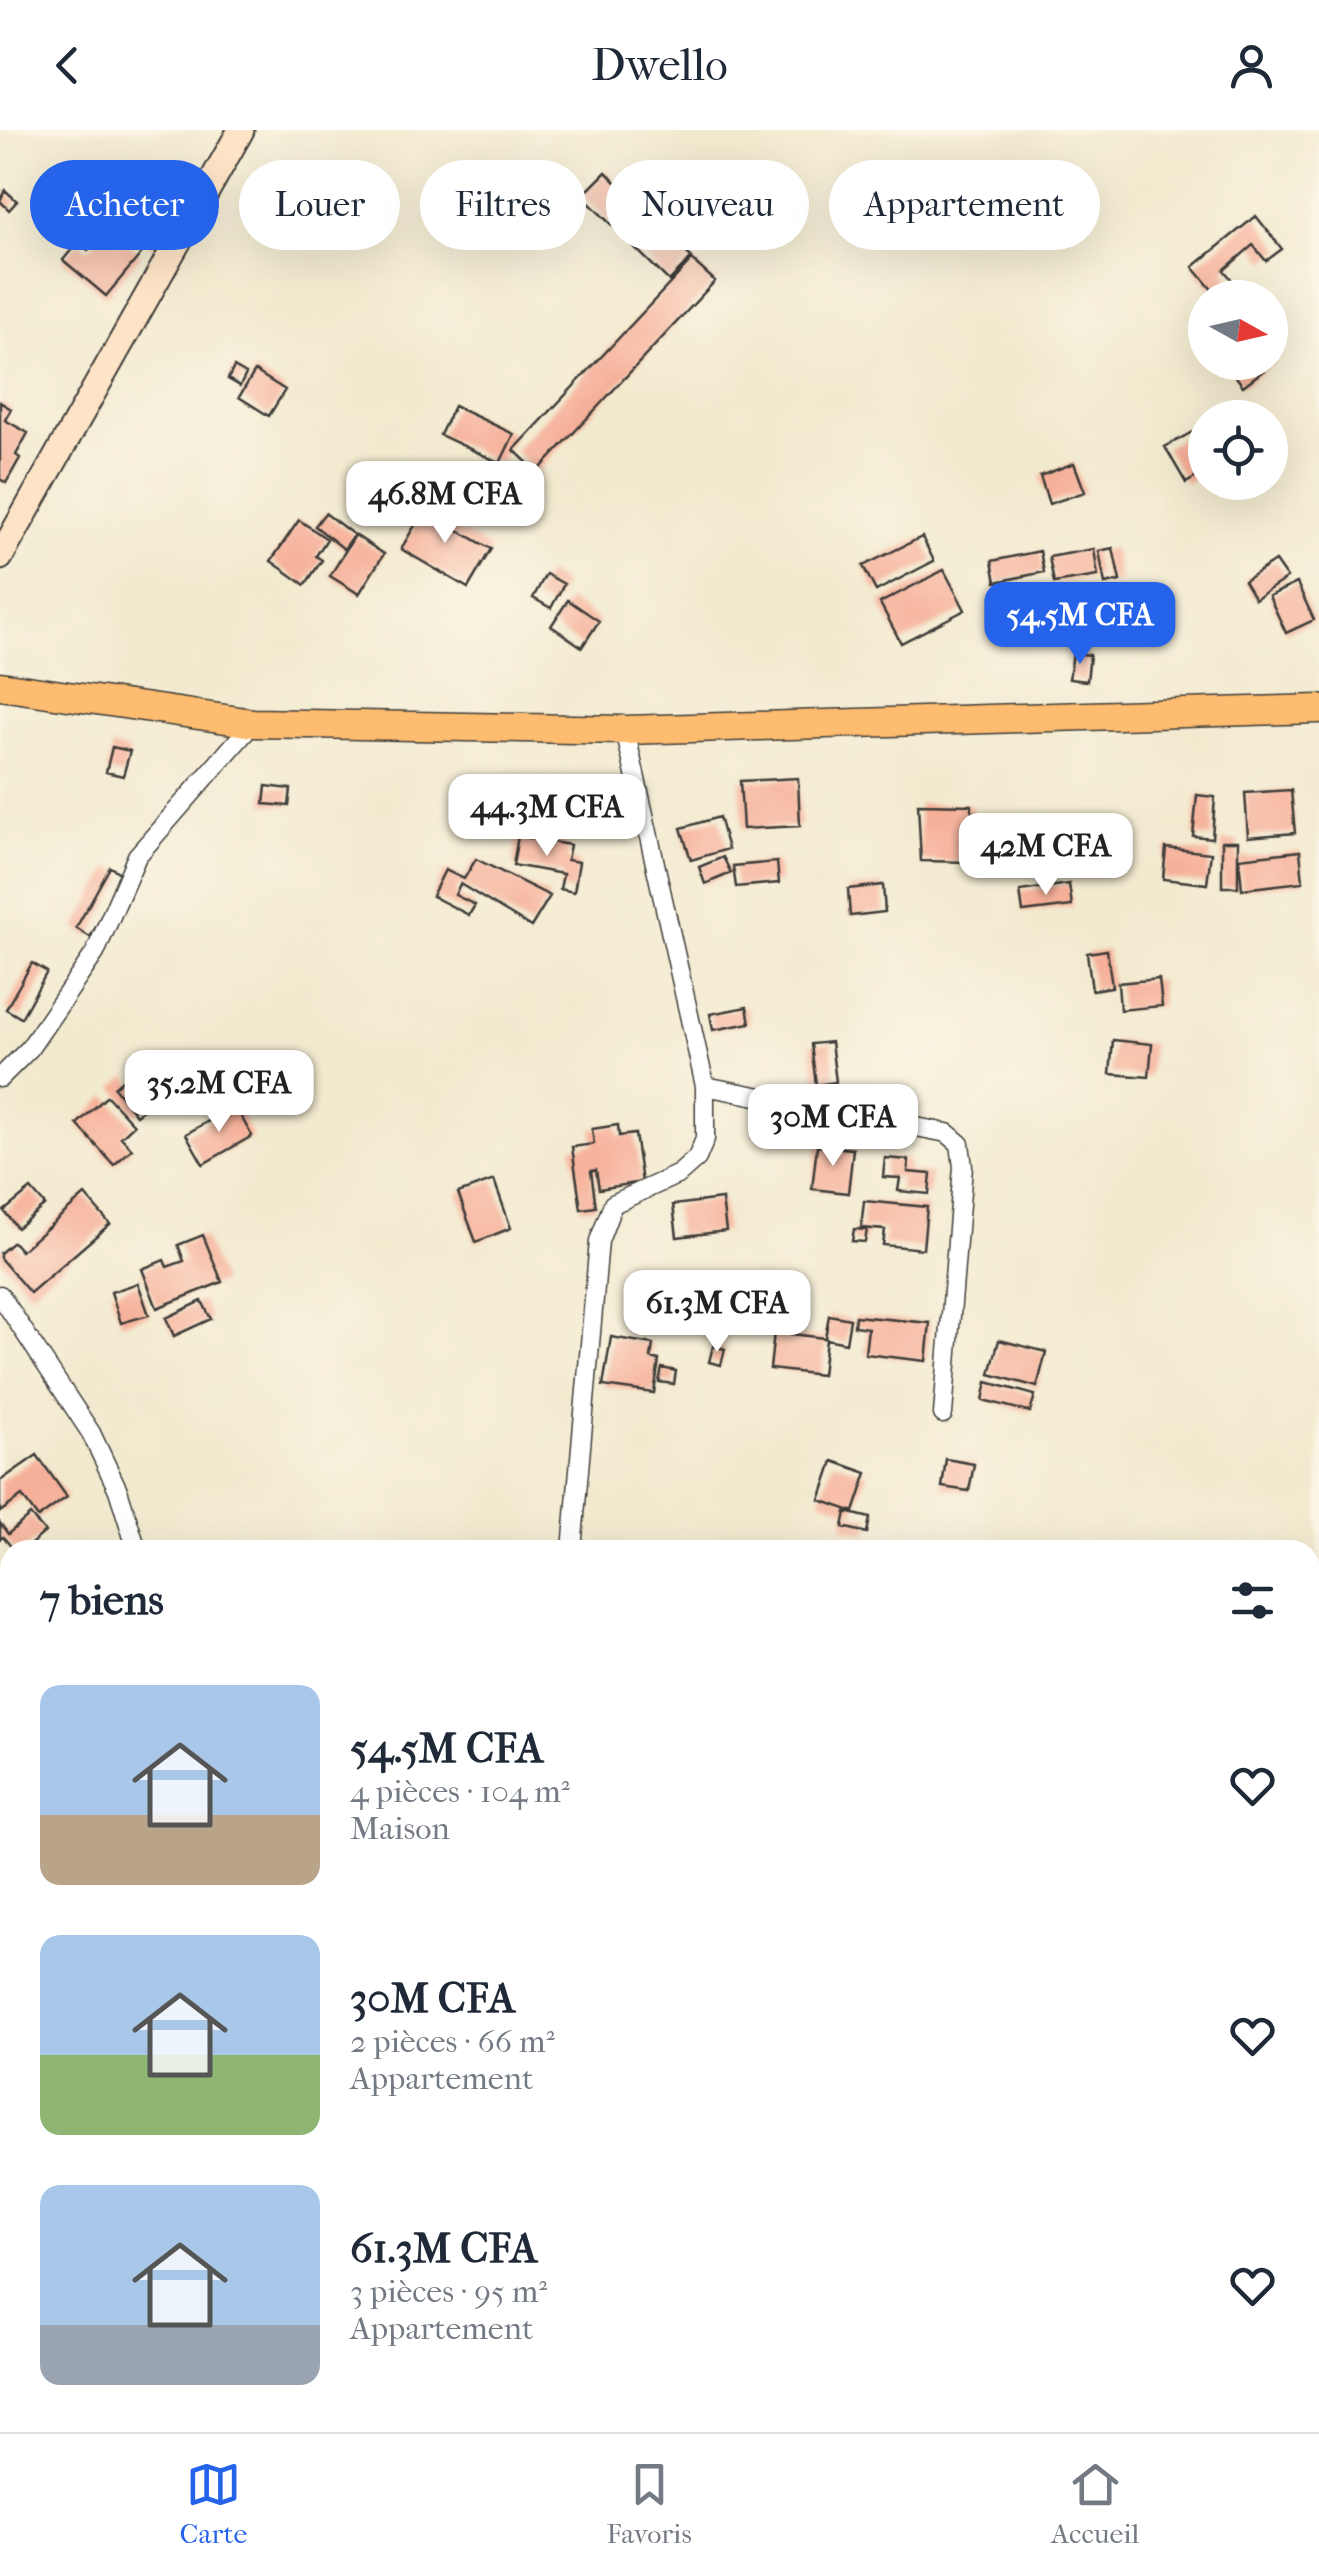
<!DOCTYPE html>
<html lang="fr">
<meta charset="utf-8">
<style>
body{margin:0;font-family:"IM FELL French Canon",serif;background:#f2f2f3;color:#1f2937;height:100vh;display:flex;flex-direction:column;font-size:38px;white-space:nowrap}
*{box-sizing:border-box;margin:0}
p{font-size:32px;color:#747a83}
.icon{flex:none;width:55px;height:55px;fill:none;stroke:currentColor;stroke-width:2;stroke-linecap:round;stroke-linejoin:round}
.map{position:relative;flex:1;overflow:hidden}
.details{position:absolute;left:0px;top:1410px;width:1320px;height:892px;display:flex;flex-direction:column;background:#fff;border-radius:30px 30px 0 0;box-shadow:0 10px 40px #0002}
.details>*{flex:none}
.hud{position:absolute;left:30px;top:30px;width:1260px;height:90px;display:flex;gap:20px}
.needle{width:65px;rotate:98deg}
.buttons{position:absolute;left:1188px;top:150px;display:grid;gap:20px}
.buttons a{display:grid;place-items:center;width:100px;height:100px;border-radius:50%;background:#fff;box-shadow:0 10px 40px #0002;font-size:50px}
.price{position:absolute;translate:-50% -85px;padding:0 22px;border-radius:20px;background:#fff;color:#222;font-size:32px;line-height:65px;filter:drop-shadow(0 2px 5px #0008)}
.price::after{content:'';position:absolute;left:50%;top:60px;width:30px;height:22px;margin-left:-15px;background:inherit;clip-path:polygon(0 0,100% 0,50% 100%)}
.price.selected{background:#2563eb;color:#fff}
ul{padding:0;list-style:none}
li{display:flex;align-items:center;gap:30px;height:250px;padding:0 40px}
li span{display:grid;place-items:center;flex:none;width:280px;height:200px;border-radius:20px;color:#555}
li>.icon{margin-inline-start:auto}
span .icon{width:120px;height:120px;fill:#fffc;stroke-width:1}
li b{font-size:42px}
h2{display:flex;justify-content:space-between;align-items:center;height:120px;padding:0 40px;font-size:42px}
.tag{padding:0 35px;border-radius:45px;background:#fff;box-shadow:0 10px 40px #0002;font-size:35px;line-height:90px}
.tag.selected{background:#2563eb;color:#fff}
header{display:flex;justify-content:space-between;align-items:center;height:130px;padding:0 40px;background:#fff;font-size:45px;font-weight:600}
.tab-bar{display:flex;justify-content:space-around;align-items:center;height:140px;border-top:2px solid #e0e1e3;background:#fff;font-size:28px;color:#747a83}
.tab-bar a{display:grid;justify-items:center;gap:5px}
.tab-bar .selected{color:#2563eb}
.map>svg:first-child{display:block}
</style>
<header><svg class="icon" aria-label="back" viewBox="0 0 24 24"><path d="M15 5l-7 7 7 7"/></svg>Dwello<svg class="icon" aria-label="person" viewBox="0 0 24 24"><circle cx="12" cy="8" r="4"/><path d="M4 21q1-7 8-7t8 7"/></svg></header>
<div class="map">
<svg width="1319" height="2302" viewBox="0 0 1319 2302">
<rect width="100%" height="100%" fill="#fcf5e5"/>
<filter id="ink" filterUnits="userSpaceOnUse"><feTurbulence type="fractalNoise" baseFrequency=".01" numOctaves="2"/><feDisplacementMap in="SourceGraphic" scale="20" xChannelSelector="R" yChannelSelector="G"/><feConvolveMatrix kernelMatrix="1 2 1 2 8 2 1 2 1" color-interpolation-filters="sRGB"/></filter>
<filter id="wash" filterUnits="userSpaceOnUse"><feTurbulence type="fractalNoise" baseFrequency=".0048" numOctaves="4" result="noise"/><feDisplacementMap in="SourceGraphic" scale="40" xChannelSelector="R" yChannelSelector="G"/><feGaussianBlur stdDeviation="2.25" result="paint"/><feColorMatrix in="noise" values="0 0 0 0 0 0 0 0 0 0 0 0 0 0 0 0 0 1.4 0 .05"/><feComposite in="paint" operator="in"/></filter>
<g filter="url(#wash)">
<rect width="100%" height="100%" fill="#f2eacf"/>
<g id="blocks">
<path fill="#f6af98" d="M606,42L692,128L669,151L582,66Z
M5,60L17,71L9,80L0,71Z
M84,69L96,78L77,104L65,96Z
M156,80L174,94L155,118L137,104Z
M1256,86L1282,119L1266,131L1253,115L1224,140L1236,155L1219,168L1193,137Z
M108,96L141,124L106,166L63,130L78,112L88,120Z
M692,130L715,151L537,342L514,320Z
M1241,232H1275L1243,256L1231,240Z
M234,237L246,244L240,256L228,249Z
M255,241L285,260L269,286L239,267Z
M0,272L11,279L5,290L28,303L16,325L20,328L6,353L0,349Z
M454,276L514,304L500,333L440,305Z
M1196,300L1205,316V342L1186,353L1165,317Z
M1074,333L1085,362L1049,374L1040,346Z
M429,371L452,385L447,394L491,419L468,458L401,419Z
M325,383L354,405L344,419L315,396Z
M299,390L327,409L316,426L322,430L305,455L271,431Z
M355,405L384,424L359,464L330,446Z
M922,407L934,431L876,461L863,436Z
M1113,418L1120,451L1105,454L1099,421Z
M1094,419L1098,446L1054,453L1049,427Z
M1040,421L1044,442L996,452L992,431Z
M1275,431L1287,448L1255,469L1244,451Z
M944,440L965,480L901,513L880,473Z
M546,444L564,454L551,478L533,468Z
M1297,453L1314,490L1286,503L1269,466Z
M568,470L599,491L582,517L551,496Z
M1073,523L1090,525L1087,551L1069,549Z
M112,617L130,621L123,646L106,642Z
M798,648L800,696L743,699L740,651Z
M266,656L291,659L289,676L264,674Z
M1291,660L1295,703L1248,707L1245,663Z
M1197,665L1215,667L1212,708L1193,706Z
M918,674L972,675L971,732L921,731Z
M719,687L728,719L691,730L681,698Z
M518,706L570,715L567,730L579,732L574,762L560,759L563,744L513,735Z
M1222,711H1238V757H1222Z
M1166,718L1211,723L1207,754L1163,749Z
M1300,721L1303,752L1242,759L1239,728Z
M723,727L731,743L705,754L699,737Z
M476,729L550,766L531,797L460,754L455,765L475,775L469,785L432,766L445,740L464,749Z
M777,732L779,753L736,757L733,736Z
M110,737L125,746L90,807L76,798Z
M1069,754L1072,776L1023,782L1020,761Z
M883,755L885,782L850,786L848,759Z
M1107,820L1112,857L1092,860L1087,823Z
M32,833L47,842L21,888L6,879Z
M1159,849L1162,876L1120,880L1118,853Z
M747,877L750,893L713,900L710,884Z
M1113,910L1152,914L1149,947L1110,944Z
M831,912L836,952L816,955L811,914Z
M127,946L149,975L136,985L114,957Z
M107,966L134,995L121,1007L132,1019L114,1035L77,994Z
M235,976L252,1006L203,1034L186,1004Z
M618,995L619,1006L635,1004L642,1052L599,1059L596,1040L591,1041L596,1077L581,1079L572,1017L594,1014L592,999Z
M817,1016L853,1019L848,1063L812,1059Z
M885,1028L909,1030L908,1042L931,1044L929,1064L898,1061L900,1048L883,1047Z
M494,1050L511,1098L476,1112L458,1063Z
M31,1059L45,1075L17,1098L4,1081Z
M85,1065L110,1094L30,1163L0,1128V1123L13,1112L21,1121Z
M722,1069L726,1101L677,1107L673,1075Z
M864,1071L927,1077L923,1119L883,1115L885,1100L861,1098Z
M854,1099L867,1100L865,1112L852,1111Z
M203,1105L222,1152L157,1178L142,1139L164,1130L167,1137L184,1131L178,1115Z
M138,1153L149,1185L121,1193L111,1162Z
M202,1171L211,1189L174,1206L166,1188Z
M829,1185L850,1189L846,1213L826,1209L822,1245L770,1239L774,1202L825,1208Z
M855,1186L930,1193L926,1231L865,1224L868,1198L854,1196Z
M611,1207L653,1214L651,1228L659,1230L654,1263L603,1256Z
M999,1210L1046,1222L1037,1257L990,1244Z
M713,1216L725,1219L721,1235L709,1232Z
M662,1238L676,1241L674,1254L659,1252Z
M987,1252L1035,1265L1030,1282L983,1270Z
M37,1325L67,1367L38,1388L22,1366L0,1382V1351Z
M946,1329L974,1334L969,1361L942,1357Z
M833,1331L867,1343L854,1382L820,1370Z
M846,1382L870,1388L867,1403L843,1397Z
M30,1385L45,1402L24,1420H14L3,1407L0,1409V1393L8,1404Z
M10,1644V1672L0,1673V1645Z
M10,1999V2037L0,2031V2018Z
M17,2292H68L71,2297L65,2302H24Z
M392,2292H432L442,2302H383Z"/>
</g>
</g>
<g filter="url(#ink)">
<use href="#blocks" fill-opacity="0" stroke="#3c3b37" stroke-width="2.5"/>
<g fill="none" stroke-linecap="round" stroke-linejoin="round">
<defs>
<path id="street" d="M0,948L29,919L95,823L137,726L253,593
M705,956L947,1003L960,1014L963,1037L943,1284
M0,1165L91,1303L118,1360L137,1420
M572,1420L599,1111L613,1074L679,1044L697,1028L705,1009V956L625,600
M0,1672L10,1669
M1310,1790L1319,1782
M311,2302L322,2292
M863,2302L871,2292"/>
<path id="secondary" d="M0,427L241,0"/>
<path id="primary" d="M0,556L253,593L625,600L1319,579"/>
</defs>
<use href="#street" stroke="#3c3b37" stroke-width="21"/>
<use href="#secondary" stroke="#3c3b37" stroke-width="29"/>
<use href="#primary" stroke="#3c3b37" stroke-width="31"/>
<use href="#street" stroke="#fff" stroke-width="18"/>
<use href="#secondary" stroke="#fee4c6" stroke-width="25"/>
<use href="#primary" stroke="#fdbc70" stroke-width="28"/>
</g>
</g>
</svg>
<div class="buttons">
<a><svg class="needle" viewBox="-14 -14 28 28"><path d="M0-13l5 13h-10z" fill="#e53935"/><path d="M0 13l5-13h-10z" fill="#747a83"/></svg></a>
<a><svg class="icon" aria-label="locate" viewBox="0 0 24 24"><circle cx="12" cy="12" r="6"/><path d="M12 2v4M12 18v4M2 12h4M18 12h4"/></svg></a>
</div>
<b class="price" style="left:445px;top:416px">46.8M CFA</b>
<b class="price selected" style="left:1080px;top:537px">54.5M CFA</b>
<b class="price" style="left:547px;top:729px">44.3M CFA</b>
<b class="price" style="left:1046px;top:768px">42M CFA</b>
<b class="price" style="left:219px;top:1005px">35.2M CFA</b>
<b class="price" style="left:833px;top:1039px">30M CFA</b>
<b class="price" style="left:717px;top:1225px">61.3M CFA</b>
<div class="hud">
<a class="tag selected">Acheter</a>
<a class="tag">Louer</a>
<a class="tag">Filtres</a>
<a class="tag">Nouveau</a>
<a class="tag">Appartement</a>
</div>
<section class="details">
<h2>7 biens<svg class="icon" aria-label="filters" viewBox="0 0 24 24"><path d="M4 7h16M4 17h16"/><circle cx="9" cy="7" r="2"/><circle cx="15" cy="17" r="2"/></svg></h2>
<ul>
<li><span style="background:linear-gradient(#a9c7e8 65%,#b9a48a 0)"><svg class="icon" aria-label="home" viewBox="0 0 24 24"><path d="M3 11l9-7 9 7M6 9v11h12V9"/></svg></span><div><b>54.5M CFA</b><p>4 pièces · 104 m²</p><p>Maison</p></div><svg class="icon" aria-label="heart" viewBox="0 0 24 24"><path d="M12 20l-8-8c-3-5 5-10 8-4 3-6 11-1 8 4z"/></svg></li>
<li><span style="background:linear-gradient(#a9c7e8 60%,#8fb573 0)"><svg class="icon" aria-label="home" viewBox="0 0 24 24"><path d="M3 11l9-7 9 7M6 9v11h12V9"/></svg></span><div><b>30M CFA</b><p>2 pièces · 66 m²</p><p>Appartement</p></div><svg class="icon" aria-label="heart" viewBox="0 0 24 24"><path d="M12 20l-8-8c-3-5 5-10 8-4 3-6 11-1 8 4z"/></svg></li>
<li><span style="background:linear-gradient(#a9c7e8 70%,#9aa5b1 0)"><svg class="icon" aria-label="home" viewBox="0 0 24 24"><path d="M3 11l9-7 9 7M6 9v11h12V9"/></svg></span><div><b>61.3M CFA</b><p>3 pièces · 95 m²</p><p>Appartement</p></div><svg class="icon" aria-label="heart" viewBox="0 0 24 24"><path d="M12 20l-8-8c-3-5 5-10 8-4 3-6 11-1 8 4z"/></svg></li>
</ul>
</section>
</div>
<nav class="tab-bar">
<a class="selected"><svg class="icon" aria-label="map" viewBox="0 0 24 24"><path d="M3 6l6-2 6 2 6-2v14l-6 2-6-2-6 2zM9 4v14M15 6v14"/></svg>Carte</a>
<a><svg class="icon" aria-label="saved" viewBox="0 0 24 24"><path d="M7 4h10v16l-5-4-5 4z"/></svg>Favoris</a>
<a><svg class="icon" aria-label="home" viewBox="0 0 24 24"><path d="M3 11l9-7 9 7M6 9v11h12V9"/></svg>Accueil</a>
</nav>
